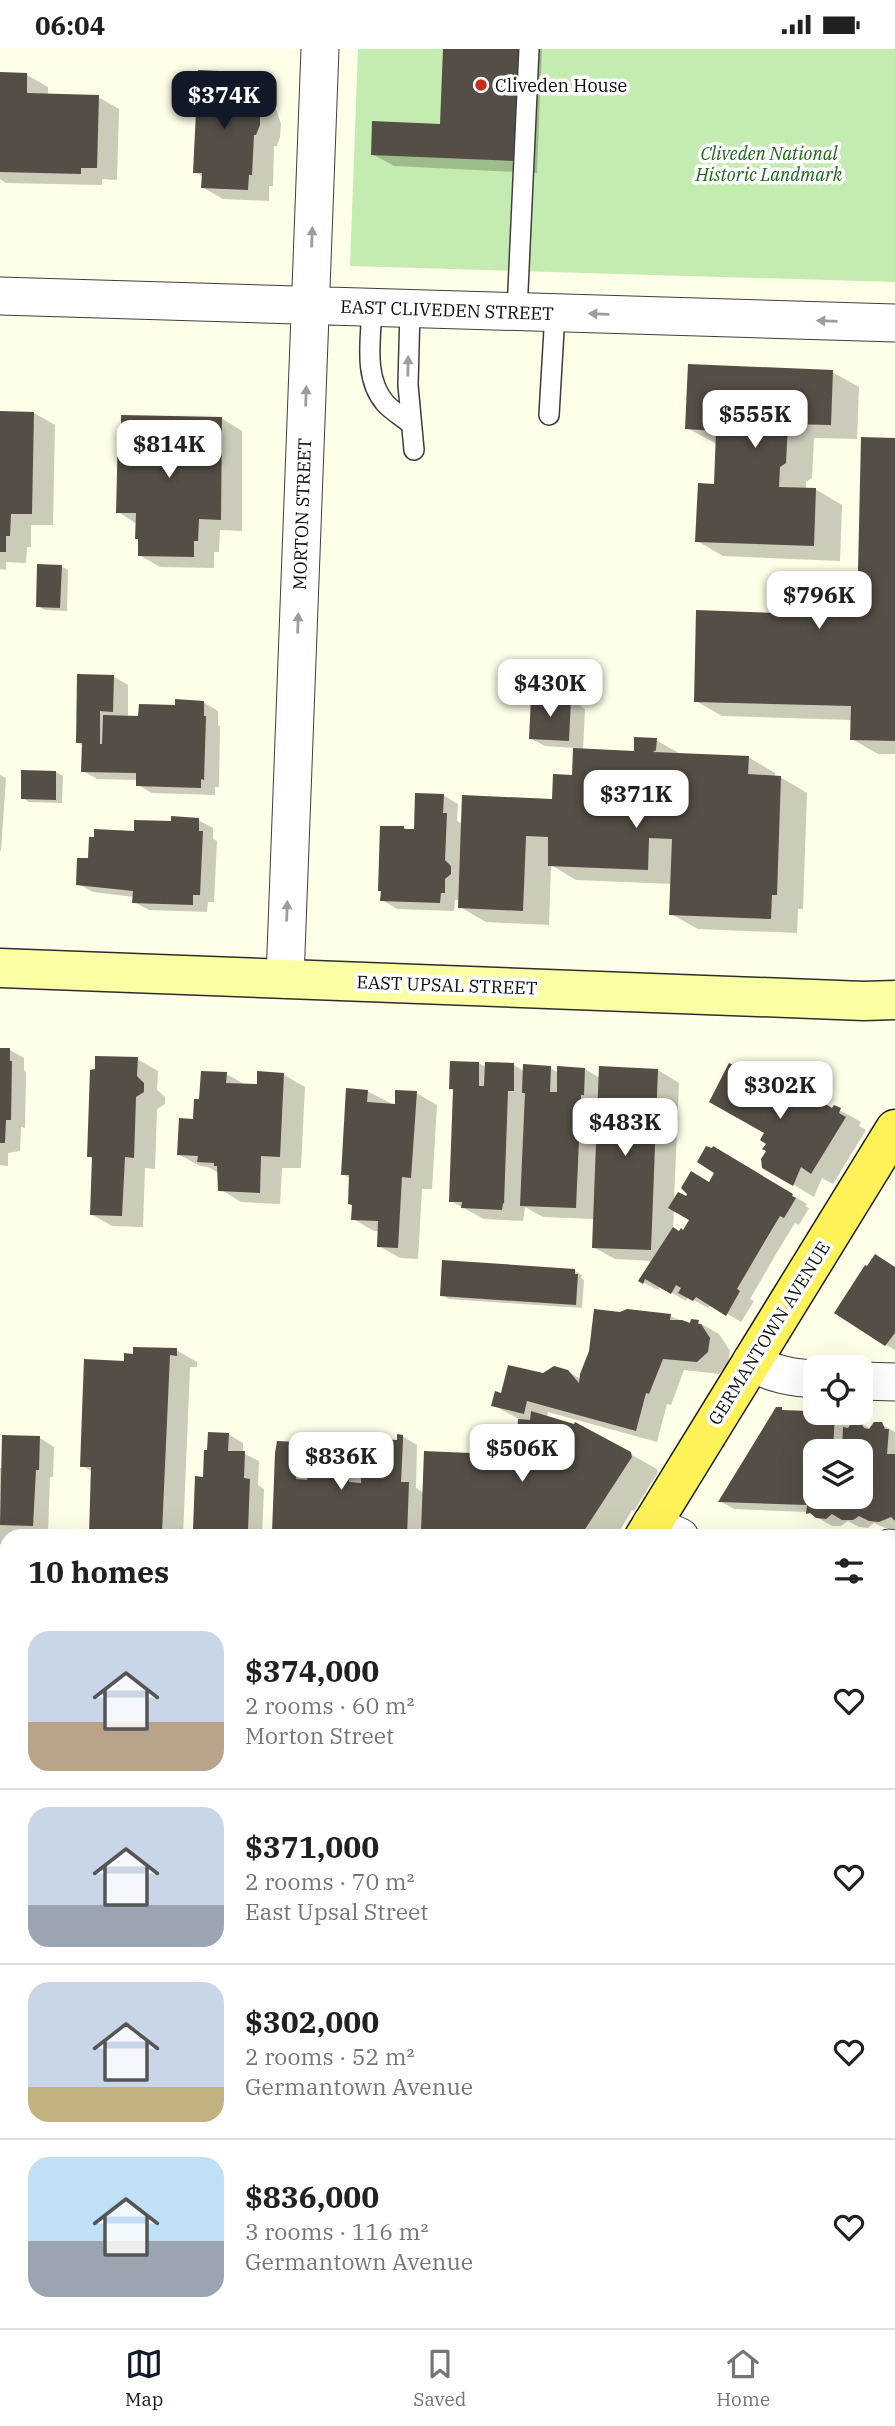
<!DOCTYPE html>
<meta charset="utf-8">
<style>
body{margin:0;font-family:"IBM Plex Serif",serif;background:#f6f6f6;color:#202124;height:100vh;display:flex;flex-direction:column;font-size:26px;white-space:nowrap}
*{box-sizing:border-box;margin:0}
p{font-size:23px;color:#757577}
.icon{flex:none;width:38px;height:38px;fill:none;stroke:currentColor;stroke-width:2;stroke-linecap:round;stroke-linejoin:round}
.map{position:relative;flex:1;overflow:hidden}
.side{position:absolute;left:0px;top:1480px;width:896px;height:800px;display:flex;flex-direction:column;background:#fff;border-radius:21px 21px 0 0;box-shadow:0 7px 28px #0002}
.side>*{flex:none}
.buttons{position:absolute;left:803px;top:1306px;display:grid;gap:14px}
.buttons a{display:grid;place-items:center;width:70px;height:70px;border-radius:14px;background:#fff;box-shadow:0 7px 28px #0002;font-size:35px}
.price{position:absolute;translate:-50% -60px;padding:0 16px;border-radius:14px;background:#fff;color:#222;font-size:23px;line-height:46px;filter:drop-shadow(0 2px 4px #0008)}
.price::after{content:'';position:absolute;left:50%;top:42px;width:21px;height:16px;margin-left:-10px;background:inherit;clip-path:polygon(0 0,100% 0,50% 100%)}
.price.active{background:#111827;color:#fff}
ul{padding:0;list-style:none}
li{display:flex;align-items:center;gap:21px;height:175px;padding:0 28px}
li+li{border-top:2px solid #e0e0e0}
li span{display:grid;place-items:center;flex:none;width:196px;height:140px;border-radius:21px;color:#555}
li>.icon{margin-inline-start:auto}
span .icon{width:84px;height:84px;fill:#fffc;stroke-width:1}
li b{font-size:30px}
h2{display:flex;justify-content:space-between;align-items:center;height:84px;padding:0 28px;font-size:30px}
.status{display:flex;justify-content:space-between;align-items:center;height:49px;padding:0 35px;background:#fff;direction:ltr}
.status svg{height:19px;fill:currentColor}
.tab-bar{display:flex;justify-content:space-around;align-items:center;height:98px;border-top:2px solid #e0e0e0;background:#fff;font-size:19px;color:#757577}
.tab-bar a{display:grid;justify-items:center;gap:4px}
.tab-bar .active{color:#111827}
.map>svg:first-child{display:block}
</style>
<div class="status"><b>06:04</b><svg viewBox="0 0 49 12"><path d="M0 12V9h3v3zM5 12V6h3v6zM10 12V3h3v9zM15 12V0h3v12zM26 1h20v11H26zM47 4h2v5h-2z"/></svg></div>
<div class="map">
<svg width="895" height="2279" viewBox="0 0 895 2279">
<rect width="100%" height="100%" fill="#fffee8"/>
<path fill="#c5ecb0" d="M358,0H895V233L350,217Z"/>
<path fill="#cde2b9" d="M0,1702H7V1823H0Z"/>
<path fill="#0003" fill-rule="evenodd" d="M445,0H542L537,124L394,117L372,105L442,77Z
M0,25L27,26L48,38V46L98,48L119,60L117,131L102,130V136L6,134L0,130Z
M241,25L262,37L261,52L276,60L281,75L280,88L277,97H274L273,137H269V152L223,150L202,138L203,128L195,123Z
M832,323L859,338L857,390L814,389L812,429L806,433V440H815L842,456L840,512L723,507L697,492L716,437L717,395L687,379Z
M0,363L34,364L55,376L53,476H31V498H27L26,514L6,513V521L0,520Z
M221,369L242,382V482L220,481L219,503H214V519L160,518L139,506L137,475L118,463Z
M895,391V705H878L852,690V671L722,667L696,652L858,569Z
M61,517L68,521L67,562L45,561L38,557Z
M114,628L128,636V668H140L176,658L203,653L218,662V676L220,677L219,738H215V746L152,744L138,736V731L97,730L83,722V697L77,693Z
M571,651L585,660L583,702L635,704L656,691L682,706L748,708L775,724V728H780L807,744L803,860H798L797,884L698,880L671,865L672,835L576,831L551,816L549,876L486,873L460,858V851H455L454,862L397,860L382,851L404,779L415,782L443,746L458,755L457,772L463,775L553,751L574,728L575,699L545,697L530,689Z
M56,723L63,727L62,754L29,753L23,749Z
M0,726L6,729L1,802H0Z
M198,771L213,779V790L217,792L214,853H208L207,863L149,861L134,853V848L93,843L78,835L90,811L136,784L172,774Z
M0,1000L10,1001L24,1009V1021L26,1023L25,1079L21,1078L20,1102L8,1104V1117L0,1116Z
M137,1010L158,1022L157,1041L165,1048V1055L157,1060L155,1120L145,1119L143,1178L112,1177L91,1165L93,1110L89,1107Z
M479,1014L487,1019L514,1016L524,1022L550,1019L559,1024L585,1020L600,1029L658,1021L679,1034L674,1152L686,1150L710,1135L716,1123L714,1100L807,1155L805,1157L809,1159L799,1176L795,1174L779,1200L750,1250L754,1252L741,1273L711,1255L708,1259L688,1248L686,1252L660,1237L658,1241L640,1232L653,1212L615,1210L593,1198L594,1170L543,1168L525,1158L523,1172L484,1170L451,1152ZM674,1161L691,1171L684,1183L680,1184L673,1180Z
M226,1025L246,1036L258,1037L284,1026L305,1038L301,1119H282L280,1155L241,1153L220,1140L219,1124L208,1118L200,1117L178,1105L195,1072L201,1052Z
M367,1042L396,1057L416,1044L437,1056L432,1140H422L418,1210L400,1209L379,1197L380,1182H374L353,1170L351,1130L343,1125Z
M834,1058L861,1073L859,1077L866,1081L833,1135L822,1129L814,1148L764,1118Z
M895,1219V1301L885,1295Z
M575,1222L582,1226L581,1229L584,1231L582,1259L449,1250L442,1246Z
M670,1267L692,1276L698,1273L719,1285L730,1302L728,1315L719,1325L684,1321L671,1356L667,1355L657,1393L548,1363L547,1369L630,1405L657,1420L658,1423L634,1462L632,1461L616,1488H276L297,1395L312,1403V1407L331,1408L351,1393L365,1401L399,1393L402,1387L417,1396L416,1439L424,1444L517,1407L519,1370L493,1356L502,1346L544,1326L567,1322L581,1330Z
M176,1301L197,1313V1318H190L183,1488H95L90,1485L93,1423L82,1417L125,1314Z
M782,1360L786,1363L834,1365L849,1373L848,1381L860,1374L871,1380L881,1375L895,1383V1480L885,1479L874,1474L868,1479L859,1478L848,1472L841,1477H832L808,1463L734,1460L720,1452ZM816,1402H861V1447H816Z
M228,1385L243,1394V1404L259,1412L258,1436L264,1440L262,1488H209L195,1480L204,1430Z
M4,1388L40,1389L54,1398L53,1428H50L48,1484L14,1483V1488H7V1495H0V1419H2Z
M889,1739H895V1810L889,1807Z
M889,1856H895V1952L889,1949Z
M7,2001V2078H0V2005Z
M889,2034L893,2036L891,2067L895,2069V2134H889Z
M0,2107H7V2145H0Z
M0,2179H7V2260H0Z
M229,2273H696V2279H226Z"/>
<path fill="#544e46" d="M443,0H521L517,112L371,106L372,72L440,75Z
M198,21L241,23V46H255L257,50L260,61V76L256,86H254L252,126H249L248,141L201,139L202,124H193Z
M0,23L27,24V44L99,46L97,119H81V125L0,123Z
M688,315L833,321L831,376L788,375L786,414L780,418L779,438L816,439L814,497L695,493L698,434L714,435L716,382L685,380Z
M0,362L34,363L32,465H11L10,487H6V503H0Z
M121,366L222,368L221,471L199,470L198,492H194V508L138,507V490H135L136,464H116L118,382H121Z
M861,388L895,389V692L850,691L851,657L694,653L696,561L857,567Z
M37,515L62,516L60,559L36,558Z
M77,625L114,626L113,663L100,662V695H102L103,666L138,667L139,655L175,656V650L204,652V667H206L204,731L201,730V739L136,737V724L81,723L82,694H76Z
M531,648L571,650L569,692L529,690Z
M634,688L657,689L656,701L653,703L749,707L748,725L781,727L777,846H772L771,870L669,866L672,790L649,789L648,821L548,817V788L526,787L523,862L458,859L462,746L552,750L553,725L572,726L573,699L634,702Z
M21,721L56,722V751L21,750Z
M415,744L444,745L443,764H447L445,811L451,817V825L445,830V844H441L440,854L380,852L381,842H378L380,777H404V780H414Z
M171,767L199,769V782H203L200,846H193V856L132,854L133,842L76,836L77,809H88L89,788H94V780L134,782V771L171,772Z
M0,999H10V1012H12L11,1071H6L5,1094H0Z
M95,1007L138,1008L137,1027L144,1034V1043L136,1048L134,1109L125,1108L122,1167L90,1166L92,1108H87L90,1021L95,1020Z
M450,1012L479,1013V1037H484L485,1013L514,1014V1042H508L504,1155L503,1154L502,1161L461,1159L462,1153H449L453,1040H449Z
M729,1014L789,1043L794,1035L832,1059L834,1056L841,1059L839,1064L846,1068L811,1125L801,1118L793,1137L762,1119L761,1110L766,1102L762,1100L766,1095L760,1091L764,1084L709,1053Z
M523,1015L551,1017L550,1043H557V1017L585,1019L584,1046H581L576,1159L520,1157L525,1044H522Z
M599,1017L658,1020L651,1201L592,1199Z
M201,1022L227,1023L226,1034L257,1035V1022L284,1024L280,1108L261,1107L260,1144L218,1142L217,1117H214V1114L197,1113L198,1107L177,1106L179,1069L193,1070L194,1050H199Z
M346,1039L368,1041L367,1053L395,1055V1041L417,1042L411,1129L402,1128L398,1199L377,1198L378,1172L351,1171L352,1156L348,1155L349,1126H341Z
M706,1097L712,1099L713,1097L793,1145L792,1147L796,1149L784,1169L780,1167L765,1192L737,1240L740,1242L726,1267L696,1248L693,1252L678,1244L681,1239L676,1236L671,1245L645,1230L643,1235L638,1232L673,1178L679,1182L681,1179L683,1181L689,1171L668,1159L678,1143L686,1147L687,1145L681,1139L691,1122L709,1133L714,1124L697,1113Z
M875,1205L895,1218V1284L885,1297L834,1264L865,1216L867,1217Z
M442,1211L575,1220V1225H578L576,1256L440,1247Z
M594,1260L620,1263L627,1260L671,1265L670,1271H682L690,1274L691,1270L699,1271L698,1275H701L710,1289L708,1303L697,1313L663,1310L649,1345L646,1344L636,1382L527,1352L524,1365L491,1357L495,1342L501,1344L508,1316L543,1324L554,1317L568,1321L579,1334L580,1325L589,1302Z
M133,1298L177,1299V1307L170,1306L162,1483L150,1482V1488H136V1482L99,1481V1487L89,1486L91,1418H80L84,1310L124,1312V1304L133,1305Z
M776,1358H782V1361L835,1363L833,1402H816V1447H861V1402H842L843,1378L848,1379L852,1372H860L864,1379L869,1380L874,1373H882L885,1380H889L887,1405H895V1472L891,1468L879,1473L869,1472L859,1467L853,1471H842L832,1465L826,1470L816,1469L810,1464L806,1465L807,1456L718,1453Z
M531,1362L574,1375L575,1373L631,1403L632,1408L580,1488H416V1483H421L424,1402L516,1406L518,1370L530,1371Z
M208,1383L229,1384L228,1402H245L244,1429L250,1430L248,1482H237L236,1488H209V1481H193L195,1427L203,1428L204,1401H207Z
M397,1385L403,1386V1391L401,1433H409L407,1488L342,1485V1488H313V1485L289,1483V1488H274V1484H272L275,1404L277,1392L298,1393L296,1430L307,1431L308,1405L329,1406L330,1395H344V1391H351L349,1433L361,1434L363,1389L397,1391Z
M2,1386L40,1387L39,1421H36L33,1477L0,1476Z
M895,1532V1643L889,1642V1537Z
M889,1737H895V1804L889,1803Z
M0,1853L7,1854V1927H1L0,1923Z
M889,1854H895V1946H889Z
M0,1999H7V2071H0Z
M0,2105H7V2138H0Z
M0,2177L7,2178V2254L0,2253Z
M895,2254V2279H852V2273H889V2256Z
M227,2273H670V2279H224Z"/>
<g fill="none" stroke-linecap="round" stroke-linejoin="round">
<defs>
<path id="lane" d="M372,258C371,290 363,328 385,354C392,362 403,368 411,375
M410,260L408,336L414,401
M517,263L529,0
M549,366L555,264
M769,2279V2273"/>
<path id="street" d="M0,247L895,274
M285,930L320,0
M751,1313C772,1325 792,1329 816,1330
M861,1332L895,1333
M651,1475L680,1488
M889,1499L895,1500
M0,1522L7,1523
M889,1828H895
M0,1961H7
M889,2200H895"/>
<path id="secondary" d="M0,919L864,952L895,951"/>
<path id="primary" d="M644,1488L895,1080
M163,2279L167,2273"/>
</defs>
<use href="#lane" stroke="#3e3e3e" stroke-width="22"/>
<use href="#street" stroke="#3e3e3e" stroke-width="39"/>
<use href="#secondary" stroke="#2d2d2d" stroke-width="41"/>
<use href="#primary" stroke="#1c1c1c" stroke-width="41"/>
<use href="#lane" stroke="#fff" stroke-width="19"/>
<use href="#street" stroke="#fff" stroke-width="37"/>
<use href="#secondary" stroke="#faffa3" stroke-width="38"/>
<use href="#primary" stroke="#fff258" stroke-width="38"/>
</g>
<defs><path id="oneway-solid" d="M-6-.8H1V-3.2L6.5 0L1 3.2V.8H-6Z" transform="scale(1.75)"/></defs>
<g fill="#9d9d9d">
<use href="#oneway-solid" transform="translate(312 188) rotate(-88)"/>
<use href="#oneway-solid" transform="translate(599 265) rotate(-178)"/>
<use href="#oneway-solid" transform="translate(827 272) rotate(-178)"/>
<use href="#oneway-solid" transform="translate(408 317) rotate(-89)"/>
<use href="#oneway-solid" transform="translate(306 347) rotate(-88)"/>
<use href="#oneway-solid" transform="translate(298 574) rotate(-88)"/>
<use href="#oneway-solid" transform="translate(287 862) rotate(-88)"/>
</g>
<circle fill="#c42e19" stroke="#fff" stroke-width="2.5" cx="481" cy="36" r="7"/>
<g text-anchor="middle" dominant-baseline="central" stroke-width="7" stroke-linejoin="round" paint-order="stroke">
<g font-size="18" fill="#0b0b0b" stroke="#fff" text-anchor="start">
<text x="495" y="36">Cliveden House</text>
</g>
<g font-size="18" font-style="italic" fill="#1a6617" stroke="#fff">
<text x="769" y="104">Cliveden National<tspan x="769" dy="21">Historic Landmark</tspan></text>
</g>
<g font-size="18" fill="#0b0b0b" stroke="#fff">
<text transform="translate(447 261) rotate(2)">EAST CLIVEDEN STREET</text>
<text transform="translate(302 465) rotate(-88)">MORTON STREET</text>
<text transform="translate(447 936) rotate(2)">EAST UPSAL STREET</text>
<text transform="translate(769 1284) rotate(-58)">GERMANTOWN AVENUE</text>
</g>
</g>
</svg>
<div class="buttons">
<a><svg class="icon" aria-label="locate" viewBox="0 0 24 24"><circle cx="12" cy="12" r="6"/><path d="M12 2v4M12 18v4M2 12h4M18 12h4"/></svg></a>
<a><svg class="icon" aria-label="layers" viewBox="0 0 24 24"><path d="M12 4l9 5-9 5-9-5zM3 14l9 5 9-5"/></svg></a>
</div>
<b class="price active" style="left:224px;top:82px">$374K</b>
<b class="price" style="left:755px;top:401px">$555K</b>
<b class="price" style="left:169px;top:431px">$814K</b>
<b class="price" style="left:819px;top:582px">$796K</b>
<b class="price" style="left:550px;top:670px">$430K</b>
<b class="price" style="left:636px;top:781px">$371K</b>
<b class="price" style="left:780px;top:1072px">$302K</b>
<b class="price" style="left:625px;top:1109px">$483K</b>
<b class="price" style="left:522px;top:1435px">$506K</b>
<b class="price" style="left:341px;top:1443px">$836K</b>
<section class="side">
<h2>10 homes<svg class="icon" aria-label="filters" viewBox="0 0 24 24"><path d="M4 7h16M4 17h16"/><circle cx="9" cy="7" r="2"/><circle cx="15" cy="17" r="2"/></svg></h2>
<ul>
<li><span style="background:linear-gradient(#c9d6e8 65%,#b9a48a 0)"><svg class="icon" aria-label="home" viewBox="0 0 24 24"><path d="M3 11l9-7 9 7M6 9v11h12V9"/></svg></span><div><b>$374,000</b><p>2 rooms · 60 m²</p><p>Morton Street</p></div><svg class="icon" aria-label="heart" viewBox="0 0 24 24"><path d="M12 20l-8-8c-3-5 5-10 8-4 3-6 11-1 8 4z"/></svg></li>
<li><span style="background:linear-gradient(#c9d6e8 70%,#9aa5b1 0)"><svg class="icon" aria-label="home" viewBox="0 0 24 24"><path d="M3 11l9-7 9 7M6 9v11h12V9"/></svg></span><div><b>$371,000</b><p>2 rooms · 70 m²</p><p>East Upsal Street</p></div><svg class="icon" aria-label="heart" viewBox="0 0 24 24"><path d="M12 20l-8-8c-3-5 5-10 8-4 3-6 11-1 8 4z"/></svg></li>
<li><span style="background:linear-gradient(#c9d6e8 75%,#c2b280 0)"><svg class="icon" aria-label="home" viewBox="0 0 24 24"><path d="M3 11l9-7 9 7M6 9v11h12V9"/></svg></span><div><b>$302,000</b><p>2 rooms · 52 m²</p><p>Germantown Avenue</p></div><svg class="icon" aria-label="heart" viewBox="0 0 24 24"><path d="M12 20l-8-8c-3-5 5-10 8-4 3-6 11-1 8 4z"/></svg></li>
<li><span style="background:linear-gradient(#bfe0f5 60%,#9aa5b1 0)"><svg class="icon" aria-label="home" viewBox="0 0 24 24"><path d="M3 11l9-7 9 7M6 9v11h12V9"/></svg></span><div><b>$836,000</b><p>3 rooms · 116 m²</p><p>Germantown Avenue</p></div><svg class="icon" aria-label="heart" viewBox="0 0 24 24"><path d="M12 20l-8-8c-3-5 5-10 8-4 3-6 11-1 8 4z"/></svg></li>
</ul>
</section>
</div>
<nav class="tab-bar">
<a class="active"><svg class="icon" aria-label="map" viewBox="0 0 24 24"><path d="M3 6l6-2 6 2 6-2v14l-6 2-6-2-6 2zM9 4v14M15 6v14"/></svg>Map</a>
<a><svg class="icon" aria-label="saved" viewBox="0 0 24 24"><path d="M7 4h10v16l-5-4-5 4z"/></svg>Saved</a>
<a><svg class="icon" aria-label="home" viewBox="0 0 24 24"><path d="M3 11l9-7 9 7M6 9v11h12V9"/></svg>Home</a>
</nav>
